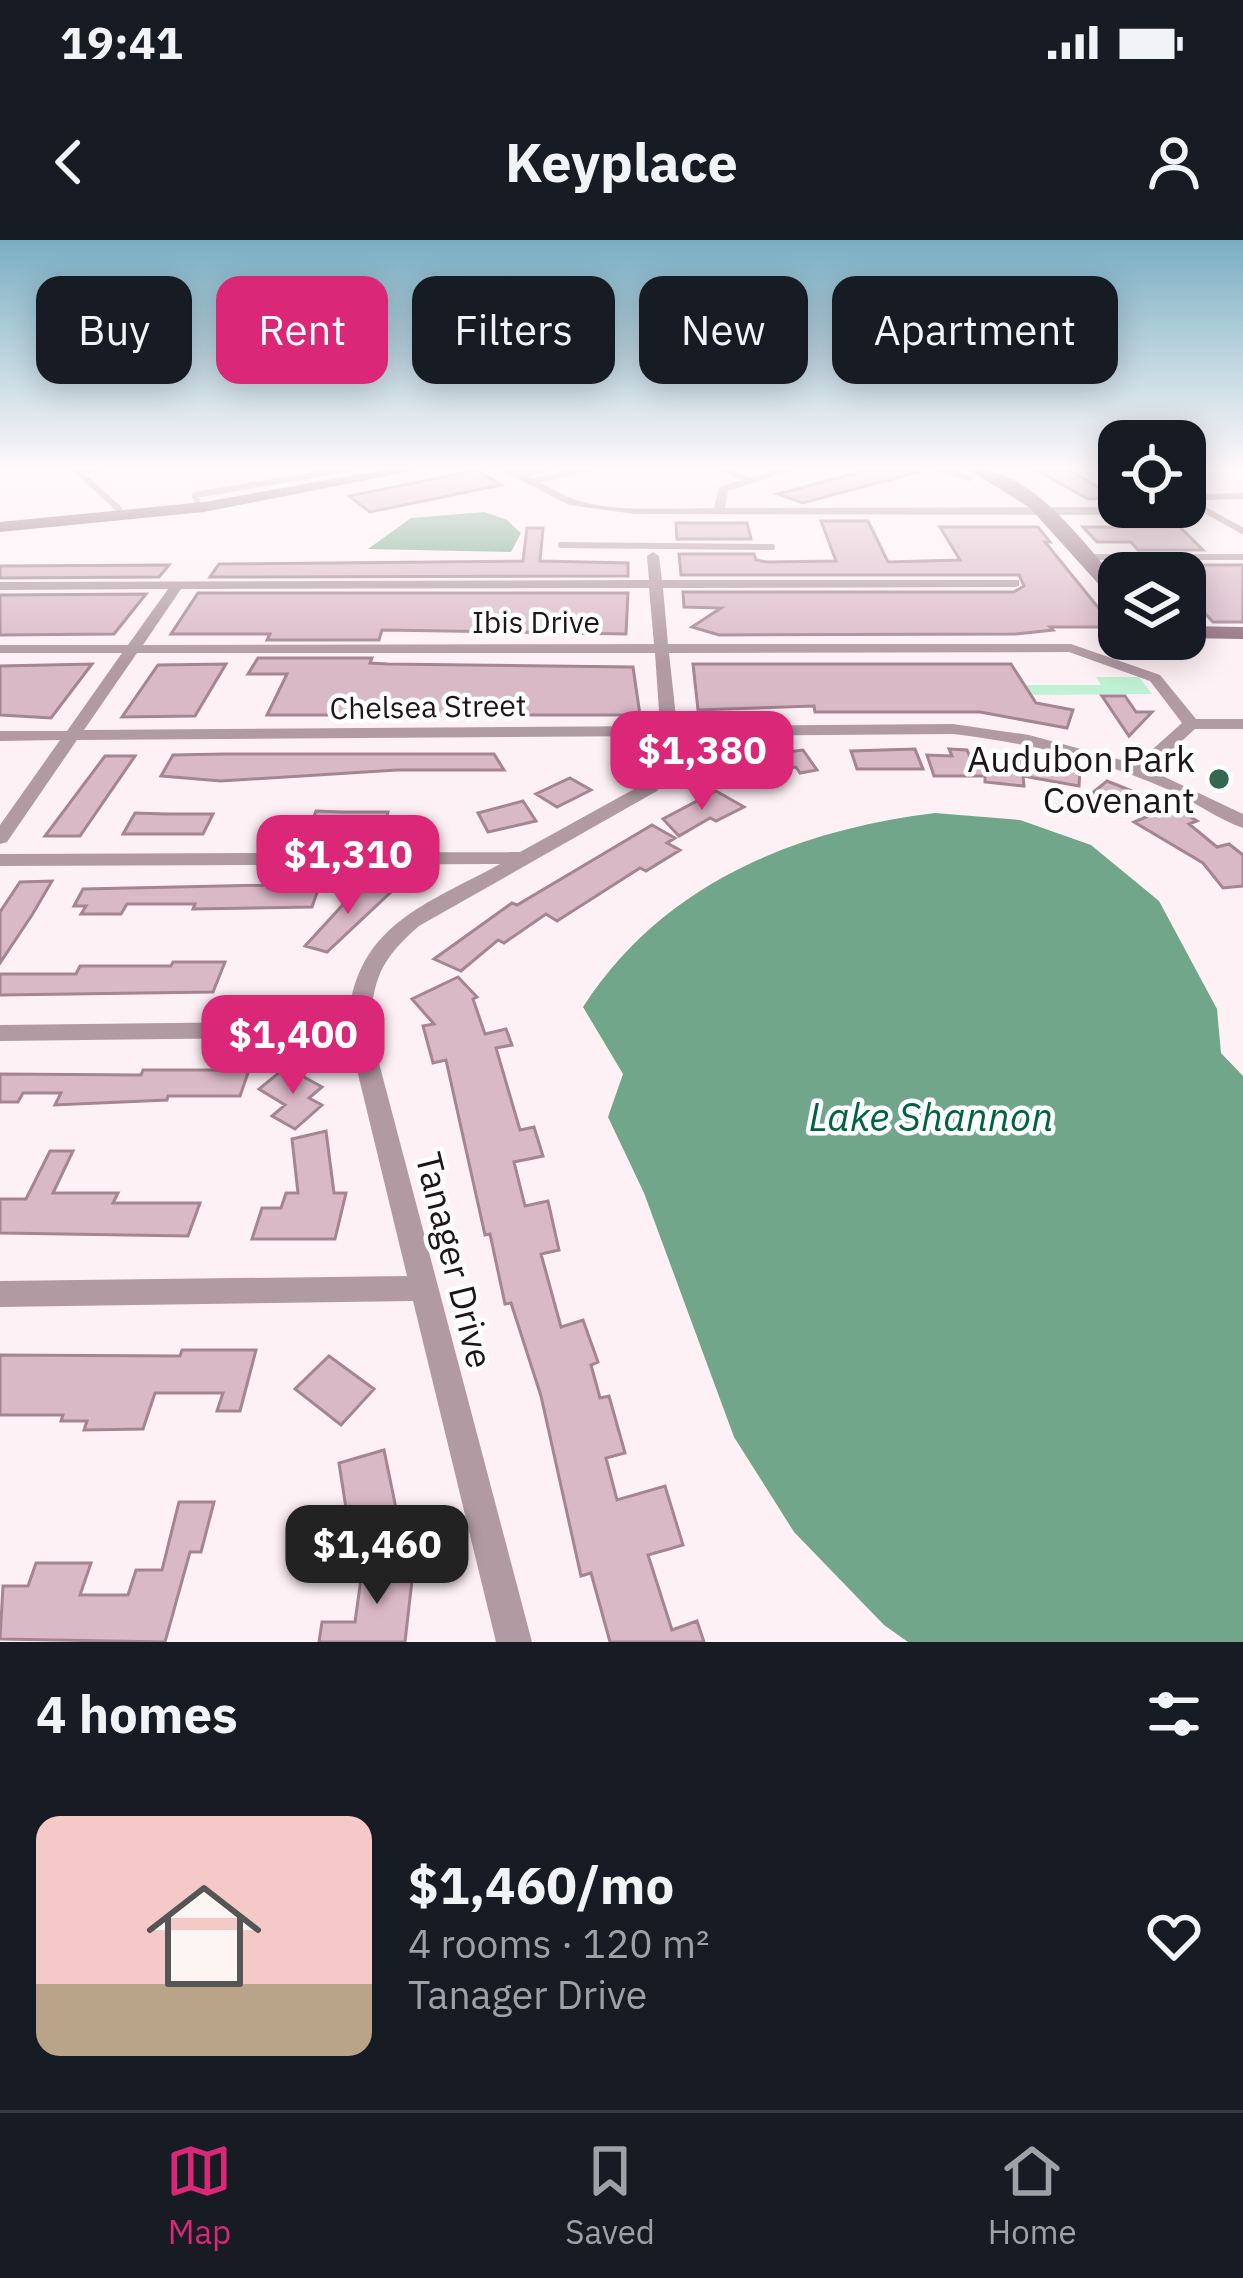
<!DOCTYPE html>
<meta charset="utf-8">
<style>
body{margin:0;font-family:"IBM Plex Sans",sans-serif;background:#20242c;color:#f1f3f6;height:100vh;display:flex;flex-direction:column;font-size:45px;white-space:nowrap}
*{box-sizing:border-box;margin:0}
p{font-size:39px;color:#9ea1a6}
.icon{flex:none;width:66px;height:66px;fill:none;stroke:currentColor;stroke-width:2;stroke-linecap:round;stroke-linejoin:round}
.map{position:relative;height:1402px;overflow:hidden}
.side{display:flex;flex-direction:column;background:#171b24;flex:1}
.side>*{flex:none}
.banner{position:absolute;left:36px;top:36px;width:1173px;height:108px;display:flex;gap:24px}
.tools{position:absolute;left:1098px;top:180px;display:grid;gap:24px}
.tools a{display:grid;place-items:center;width:108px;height:108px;border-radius:24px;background:#171b24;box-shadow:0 6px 30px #0003;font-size:60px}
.price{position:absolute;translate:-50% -102px;padding:0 27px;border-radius:24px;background:#db2777;color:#fff;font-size:39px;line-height:78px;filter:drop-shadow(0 3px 6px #0008)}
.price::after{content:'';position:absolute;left:50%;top:72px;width:36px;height:27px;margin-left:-18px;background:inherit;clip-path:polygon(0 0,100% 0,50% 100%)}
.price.selected{background:#222;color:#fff}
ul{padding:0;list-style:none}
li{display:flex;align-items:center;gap:36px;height:300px;padding:0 36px}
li+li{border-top:3px solid #363941}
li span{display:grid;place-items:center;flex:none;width:336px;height:240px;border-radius:24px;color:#555}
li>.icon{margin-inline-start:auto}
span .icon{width:144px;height:144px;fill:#fffc;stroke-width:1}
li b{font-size:51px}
h2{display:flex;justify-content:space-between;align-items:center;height:144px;padding:0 36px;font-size:51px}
.chip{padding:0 42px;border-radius:24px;background:#171b24;box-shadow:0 6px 30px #0003;font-size:42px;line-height:108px}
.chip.selected{background:#db2777;color:#fff}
.status{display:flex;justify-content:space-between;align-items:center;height:84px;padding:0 60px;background:#171b24;direction:ltr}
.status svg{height:33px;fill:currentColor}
header{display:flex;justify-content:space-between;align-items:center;height:156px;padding:0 36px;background:#171b24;font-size:54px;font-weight:800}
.tabs{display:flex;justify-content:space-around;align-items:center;height:168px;border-top:3px solid #363941;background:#171b24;font-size:33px;color:#9ea1a6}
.tabs a{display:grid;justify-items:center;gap:6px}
.tabs .selected{color:#db2777}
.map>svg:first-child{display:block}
</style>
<div class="status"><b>19:41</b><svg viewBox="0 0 49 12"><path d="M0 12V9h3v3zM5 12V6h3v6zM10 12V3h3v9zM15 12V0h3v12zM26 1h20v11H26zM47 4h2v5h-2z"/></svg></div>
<header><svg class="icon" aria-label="back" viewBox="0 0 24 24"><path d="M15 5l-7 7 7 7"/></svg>Keyplace<svg class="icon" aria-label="person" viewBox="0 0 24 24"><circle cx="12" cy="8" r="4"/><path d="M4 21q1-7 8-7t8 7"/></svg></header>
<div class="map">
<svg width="1243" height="1402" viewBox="0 0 1243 1402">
<rect width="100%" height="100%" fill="#fef1f6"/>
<path fill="#bff1d5" d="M1096,437H1139L1152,454L1026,455L1027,445H1101Z"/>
<path fill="#72a68a" d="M485,272L507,280L521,293L511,312L368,309L411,278Z
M935,573L1020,580L1091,605L1159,661L1217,769L1221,813L1243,836V1402H908L884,1385L794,1292L734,1197L644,953L608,877L623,834L583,767C662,644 795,590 935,573Z"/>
<path fill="#dab9c6" stroke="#a48591" stroke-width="3" d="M879,227H918V232L803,263L778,254Z
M1031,227H1065L1114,257L1088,259Z
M477,230L501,245L370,272L349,256Z
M821,281H868L888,322L960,320L940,287H1038L1050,302H1045L1114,387H1050L1053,390L1016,394L719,395L692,387L721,368L684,367L683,352H1014L1024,346L1019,335H681L679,314H754L756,320L767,322L836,321Z
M676,283H747L751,299H677Z
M1083,287H1180L1203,310H1138L1131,302H1097Z
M527,288H543L540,321L628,323V336L210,337L219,324L523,321Z
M169,325L159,337L0,338V326Z
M1152,325H1243V382H1213L1185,352V333H1160Z
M198,353H628L626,394L382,390L379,400H267L270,394H171Z
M0,354V355L146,354L114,394L0,395Z
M258,418H372L370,423L388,424L633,427L640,475H267L287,434H248Z
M92,424L51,478L0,475V426Z
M226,424L195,476L122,477L158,425Z
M693,424H1011L1036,463L1073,470L1067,488L980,472H815L814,466L698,470Z
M1102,456H1125L1136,472H1152L1129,496Z
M915,509L923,529H857L851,511Z
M949,509L967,510L970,517L1021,519L1080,530L1079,546L1023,536L1024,546L985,542V536H934L927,515L952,516Z
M803,510L817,530L800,533L796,527L760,532L764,537L725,544L715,530L733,526L728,519Z
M225,514H494L504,530H397L221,541L161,536L173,515Z
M105,516H135L80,596H45Z
M570,538L591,550L557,567L536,554Z
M1107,541L1142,555L1122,572L1086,558Z
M716,551L744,567L716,581L710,578L679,596L663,579Z
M523,561L536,581L488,592L478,573Z
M1172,566L1197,581L1189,584L1217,607L1229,604L1243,615V646L1223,648L1203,623L1134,582Z
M316,571L343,572H388L383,592H356L309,589Z
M135,573L166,574H213L203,594H123Z
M652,585L675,598L667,603L680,610L646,631L640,628L557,681L546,674L504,703L498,700L461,731L434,719L512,663L517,665Z
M52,641L32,675L0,723V672L20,642Z
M320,644L312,667L193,669L195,664H127L121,674H81L86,666H74L83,649Z
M362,644L392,651L327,712L305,706Z
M173,722H225L213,752L0,755V734H76L80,726H171Z
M458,737L477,757L473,759L485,794L506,789L512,805L496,808L520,890L534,887L543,916L514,922L525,966L548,961L559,1010L541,1014L561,1087L583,1080L598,1122L591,1125L600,1158L609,1156L625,1213L606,1218L617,1260L665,1246L683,1305L648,1315L672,1390L697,1381L704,1402H610L591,1333L581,1336L541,1156L511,1063L505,1064L490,994L485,995L446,820L433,823L423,786L434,784L412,759Z
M286,827L322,847L309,858L322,865L295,889L272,876L285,865L259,849Z
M143,830H249L240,856H168L167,860L55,865L61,853H23L18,862H0V834L141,835Z
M326,891L334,953H346L335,999H252L262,968H281L286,953H298L292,899Z
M50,911H73L53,953H118L113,963H200L188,996L0,993V959H26Z
M182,1110H256L240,1171H217L223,1153H155L143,1189L84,1190L87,1181H61L63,1175H0V1115L180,1116Z
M329,1116L374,1149L341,1185L295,1149Z
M384,1210L398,1278L350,1294L339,1223Z
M179,1262H214L201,1312H190L165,1402L0,1399L3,1346H28L36,1323H91L80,1355H128L136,1330H162Z
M414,1323L405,1402H319L322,1382H355L363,1324Z"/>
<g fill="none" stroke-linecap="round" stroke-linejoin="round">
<path stroke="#b29aa3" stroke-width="6" d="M73,227L119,269V277
M718,227L747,239
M936,227L969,238
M77,232L103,227
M517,236L544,230
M529,242L593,227
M1201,257L1243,256
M1194,264L1243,291
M199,268L195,255L360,227
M1173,270L1191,282
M561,305L772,307
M1089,317H1243
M1131,317L1146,333"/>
<path stroke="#b29aa3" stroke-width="8" d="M1185,374L1203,393"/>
<path fill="#b29aa3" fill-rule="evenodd" d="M495,227C523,227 547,249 573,259C613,273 671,268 714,268L719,247L785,227H802L728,251L725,268L1185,267V261L1193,259L1194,254L1185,244V235L1206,253L1202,263L1160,275L635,274L569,265Z
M653,312L659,316L662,340H1019V346L1014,347L663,348L668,404H1071L1160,435L1196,479H1243V489H1195L1150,530L1243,574V588C1217,579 1194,561 1169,550C1100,519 1027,503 953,494L678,496C680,521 675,534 657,551L419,686C381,719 373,738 370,789L532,1402H496L413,1061L0,1067V1041L407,1036L349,797L0,801V785L348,781C356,685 425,665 500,624L0,626V614L520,612L645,543C660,529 663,517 661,496L77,500L7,602L0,604V585L60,500L0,501V491H67L122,413H0V405H128L168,349L0,350V342L649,340L647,316ZM649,348L654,404L143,405L181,349ZM1069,412L1150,441L1182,483L1136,524L1029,495L953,484L677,486L669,413ZM137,413H655L660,486L84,490Z"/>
<path fill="#906e7c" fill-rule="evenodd" d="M399,227H432L204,272L0,292V282L204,262Z
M965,227C1031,227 1079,298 1119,343V361L1112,359L1030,268Z
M1185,386L1243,387V399L1185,398Z"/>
</g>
<linearGradient id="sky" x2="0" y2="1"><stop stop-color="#79aec2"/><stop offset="0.54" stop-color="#fff9fb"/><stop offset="1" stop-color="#fff9fb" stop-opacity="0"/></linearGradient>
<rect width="1243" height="423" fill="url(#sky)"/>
<circle fill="#33684e" stroke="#fff" stroke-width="4.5" cx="1219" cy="539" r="12"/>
<g text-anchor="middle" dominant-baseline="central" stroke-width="9" stroke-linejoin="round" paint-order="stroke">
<g font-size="30" fill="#1f1419" stroke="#fff">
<text x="536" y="381">Ibis Drive</text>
<text transform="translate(428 466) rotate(-1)">Chelsea Street</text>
</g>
<g font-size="36" fill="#1f1419" stroke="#fff" text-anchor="end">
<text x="1195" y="518">Audubon Park<tspan x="1195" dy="41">Covenant</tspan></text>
</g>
<g font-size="36" fill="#1f1419" stroke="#fff">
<text transform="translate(455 1020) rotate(76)">Tanager Drive</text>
</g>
<g font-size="39" font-style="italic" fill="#006340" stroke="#fff">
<text x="931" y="876">Lake Shannon</text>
</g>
</g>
</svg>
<div class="tools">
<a><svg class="icon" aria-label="locate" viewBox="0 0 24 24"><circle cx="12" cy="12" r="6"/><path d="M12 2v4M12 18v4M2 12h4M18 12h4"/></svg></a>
<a><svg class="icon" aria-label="layers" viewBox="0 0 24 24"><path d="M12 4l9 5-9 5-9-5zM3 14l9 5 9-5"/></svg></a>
</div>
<b class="price" style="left:702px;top:573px">$1,380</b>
<b class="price" style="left:348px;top:677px">$1,310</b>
<b class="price" style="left:293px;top:857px">$1,400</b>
<b class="price selected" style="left:377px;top:1367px">$1,460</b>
<div class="banner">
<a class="chip">Buy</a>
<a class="chip selected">Rent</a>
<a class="chip">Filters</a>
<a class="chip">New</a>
<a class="chip">Apartment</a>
</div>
</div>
<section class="side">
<h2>4 homes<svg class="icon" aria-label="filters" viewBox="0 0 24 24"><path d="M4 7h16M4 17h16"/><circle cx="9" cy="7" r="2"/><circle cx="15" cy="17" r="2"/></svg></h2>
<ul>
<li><span style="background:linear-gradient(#f6c9c9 70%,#b9a48a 0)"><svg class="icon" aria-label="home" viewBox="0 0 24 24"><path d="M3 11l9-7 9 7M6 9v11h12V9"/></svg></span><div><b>$1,460/mo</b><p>4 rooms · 120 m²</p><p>Tanager Drive</p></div><svg class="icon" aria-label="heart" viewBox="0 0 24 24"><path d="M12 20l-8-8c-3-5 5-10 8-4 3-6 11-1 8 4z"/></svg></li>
</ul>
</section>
<nav class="tabs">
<a class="selected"><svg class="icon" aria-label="map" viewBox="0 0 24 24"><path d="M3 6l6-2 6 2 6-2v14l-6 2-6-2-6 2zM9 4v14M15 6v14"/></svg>Map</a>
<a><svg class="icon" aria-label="saved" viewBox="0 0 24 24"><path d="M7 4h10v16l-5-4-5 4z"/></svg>Saved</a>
<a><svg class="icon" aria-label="home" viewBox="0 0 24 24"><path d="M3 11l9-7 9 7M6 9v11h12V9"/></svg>Home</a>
</nav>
